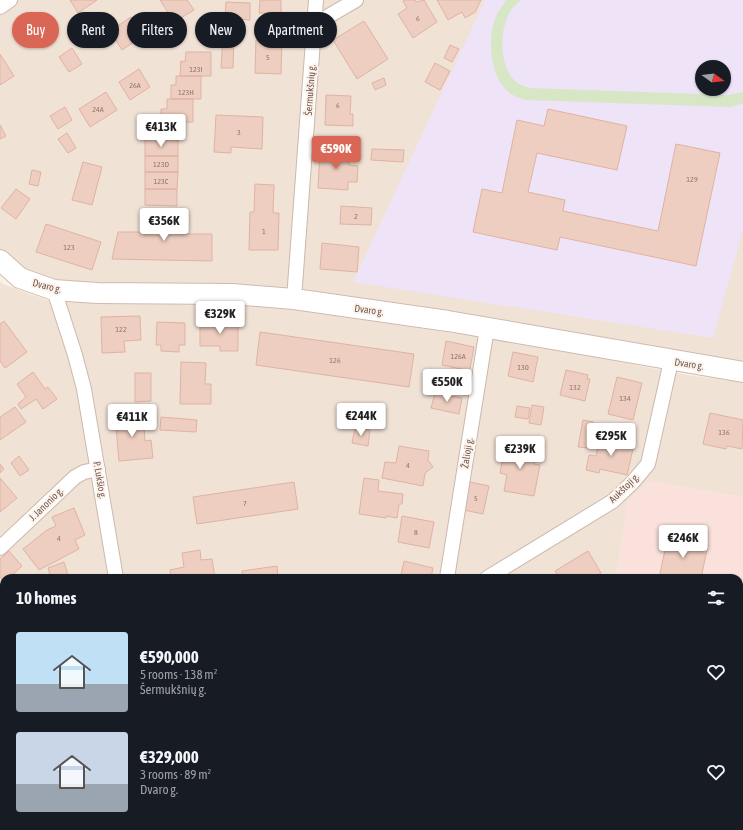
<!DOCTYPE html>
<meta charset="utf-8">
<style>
body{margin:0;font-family:"Asap Condensed",sans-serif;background:#20242c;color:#f1f3f6;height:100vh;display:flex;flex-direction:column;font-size:15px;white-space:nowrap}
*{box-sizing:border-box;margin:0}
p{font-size:13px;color:#9ea1a6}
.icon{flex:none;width:22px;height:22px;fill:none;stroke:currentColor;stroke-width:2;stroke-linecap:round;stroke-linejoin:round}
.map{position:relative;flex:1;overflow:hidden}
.sheet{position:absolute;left:0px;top:574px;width:743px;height:256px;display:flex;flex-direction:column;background:#171b24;border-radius:12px 12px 0 0;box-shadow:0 1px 3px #0004}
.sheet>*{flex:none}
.top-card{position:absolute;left:12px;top:12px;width:400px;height:36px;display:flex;gap:8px}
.needle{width:26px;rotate:105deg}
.controls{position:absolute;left:695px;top:60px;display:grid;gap:8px}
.controls a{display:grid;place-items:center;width:36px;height:36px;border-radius:50%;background:#171b24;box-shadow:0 1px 3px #0004;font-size:20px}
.price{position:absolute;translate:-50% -34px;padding:0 9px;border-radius:4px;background:#fff;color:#222;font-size:13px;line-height:26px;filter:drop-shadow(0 1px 2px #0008)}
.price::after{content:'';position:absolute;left:50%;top:24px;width:12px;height:9px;margin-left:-6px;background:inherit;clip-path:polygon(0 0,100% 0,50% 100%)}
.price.current{background:#da6756;color:#fff}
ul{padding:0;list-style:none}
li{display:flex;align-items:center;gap:12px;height:100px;padding:0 16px}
li span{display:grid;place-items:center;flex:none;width:112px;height:80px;border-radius:4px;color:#555}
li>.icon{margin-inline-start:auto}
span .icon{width:48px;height:48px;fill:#fffc;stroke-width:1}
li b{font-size:17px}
h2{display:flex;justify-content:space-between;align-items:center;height:48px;padding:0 16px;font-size:17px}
.chip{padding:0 14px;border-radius:18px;background:#171b24;box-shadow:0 1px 3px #0004;font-size:14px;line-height:36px}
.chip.current{background:#da6756;color:#fff}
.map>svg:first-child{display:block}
</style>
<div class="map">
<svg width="743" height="830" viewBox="0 0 743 830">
<rect width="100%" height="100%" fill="#faf1e7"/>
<path fill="#f1e2d6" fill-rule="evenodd" d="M0,0H743V372L294,299L77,292L0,260ZM702,67H724V89H702Z
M0,281L3,284L49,301L222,302L296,309L542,347L693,376L743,382V497L649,481L628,501L616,578H4V826H340V830H0Z"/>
<path fill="#fae1db" d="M649,481L743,497V830H340L339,826H739V578H616L628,501Z"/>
<path fill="#eee3f7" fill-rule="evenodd" d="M485,0H743V230L713,338L353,282ZM702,67H724V89H702Z"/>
<path fill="#d7e7c6" d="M506,0H522C499,12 497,59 512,78C517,84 524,86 530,88L729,95L743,92V103L731,107L526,100C521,98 515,97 511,94C490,79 487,41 495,19C497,12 503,6 506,0Z"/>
<path fill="#eecec0" stroke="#dfb3a2" d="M70,0H97L78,13Z
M160,0H187L194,10L174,22Z
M260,0H281V14L259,13Z
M404,0H415L416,2L424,0L437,22L413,38L398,14L407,8L403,1Z
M437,0H481L475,12L465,18L462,12L448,20Z
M226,2L250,3V20L225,18Z
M39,15L54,39L46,45L43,40L30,48L17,29Z
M131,17L143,36L122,50L110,31Z
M364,21L388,59L357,79L333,40Z
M223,33H234L233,68H221Z
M256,40H282L281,74L255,73Z
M450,45L459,49L452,62L444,58Z
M72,48L82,64L69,72L59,57Z
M186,52H211V76H180L181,61L185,62Z
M0,54L14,76L0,85Z
M435,63L450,71L440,90L425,82Z
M139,69L150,87L130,100L119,82Z
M176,76H201V99H171V85H176Z
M384,78L386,85L375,90L372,83Z
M106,92L117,110L90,127L79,109Z
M326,95L351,96L350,114H353V126L325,125Z
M167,99H193V122H161V109H167Z
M65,107L72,120L58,129L50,116Z
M548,109L627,126L617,170L537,153L528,192L565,200L563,211L658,231L676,144L720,153L696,266L560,237L557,250L473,232L482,189L502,193L517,120L544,126Z
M216,115L263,117L262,149L231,147V153L214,152Z
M146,122H178V140L145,139Z
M0,125L6,136L0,139Z
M67,133L76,148L68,153L58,139Z
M145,139L178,140V156H145Z
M372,149L404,150L403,162L371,160Z
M320,150L350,152L349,165L358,166L357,182H348V190L318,188Z
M145,156H178V172H145Z
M83,162L102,167L92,205L72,200Z
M32,170L41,172L38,186L29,184Z
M145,172H178L177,189H145Z
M255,184L274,185L273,213H279L278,250H249L250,212H254Z
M16,189L30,199L16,219L1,208Z
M145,189H177V206L145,205Z
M341,206L372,208L371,225L340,224Z
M144,216L185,217V234H212V261L112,259L118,232H144Z
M46,224L101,242L92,270L36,252Z
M322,243L359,247L357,272L320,269Z
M140,316L141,340L124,341L125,352L102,353L101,317Z
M4,321L27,352L5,368L0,361V324Z
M200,321L238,322V351H220V346H200Z
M157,322L185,323V345H179V352L161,351V345H156Z
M260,332L414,354L409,387L256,365Z
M446,341L474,347L469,374L461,372V369L442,365Z
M513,352L538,357L533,382L508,376Z
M181,362L206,363L205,384H211V404H180Z
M566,370L588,375L587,379H590L585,401L560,395Z
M33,372L45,389L48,387L57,399L43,409L36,399L21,409L18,404L26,397L17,384Z
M135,373H151V401L135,402Z
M617,377L642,383L633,420L608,414Z
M435,393L462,398L459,414L431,408Z
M532,405L544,407L541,425L529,423Z
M517,406L530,408L528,419L515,417Z
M15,407L26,422L0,440V417Z
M143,413L145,441L151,440L153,458L119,461L115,416Z
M710,413L743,420L742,449L727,446L726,449L703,444Z
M161,417L197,420L196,432L160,430Z
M583,420L593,422L588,448L578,447Z
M355,427L370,430L368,446L352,443Z
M600,436L625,441L624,446L633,449L627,475L600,469L599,473L586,470L589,455L596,456Z
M505,445L537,451L534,464L540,465L534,496L504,491L507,475L500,473Z
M399,446L429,451L428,460L433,467L425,473L423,486L382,478L385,462L396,463Z
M19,456L29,470L20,476L11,463Z
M0,464L4,469L0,473Z
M0,478L17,498L0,512Z
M364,478L379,480L378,491L403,494L402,504H399L397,518L386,516V518L359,514Z
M294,482L298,509L197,524L193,497Z
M470,482L489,486L483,514L464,510Z
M74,508L85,535L75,540L79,549L39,570L23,549L47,530L56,526L52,517Z
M402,516L434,522L429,548L398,542Z
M668,536L708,545L701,578H659Z
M200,550L201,560L212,559L215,578H171L170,570L184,567L182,553Z
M9,551L22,566L9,578H4V581L0,577V559Z
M588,551L601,573L593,578H560L555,571Z
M404,561L433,568L431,578H414L401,575Z
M64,562L69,578H51L48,568Z
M277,566L278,578H243L242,571Z
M4,643V671L0,667V647Z
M743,784V801L739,798V789Z
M57,826L61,830H53Z
M68,826H72L77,830H64Z
M353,826H482L466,830H354Z"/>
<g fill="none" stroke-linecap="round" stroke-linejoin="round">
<defs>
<path id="minor" d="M0,7L10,0
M315,24L356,0
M54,290L75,355L84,389L116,578
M294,299L316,0
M0,548L75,477L84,472L98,469
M447,578L487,328
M487,578L613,501L632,483L648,464L671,361
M309,826L313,830
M124,830V826
M165,830L169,826"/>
<path id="secondary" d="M0,260L20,278L54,290L97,293L232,294L294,299L448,321L743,372"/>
</defs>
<use href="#minor" stroke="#cbb8ae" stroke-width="16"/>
<use href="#secondary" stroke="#d0baae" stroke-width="22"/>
<use href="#minor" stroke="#fff" stroke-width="14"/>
<use href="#secondary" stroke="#fff" stroke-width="20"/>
</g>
<g text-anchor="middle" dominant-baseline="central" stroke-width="4" stroke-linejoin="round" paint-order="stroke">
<g font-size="8" fill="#91756a">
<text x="418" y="18">6</text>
<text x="268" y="57">5</text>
<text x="196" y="69">123I</text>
<text x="135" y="85">26A</text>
<text x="186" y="92">123H</text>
<text x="338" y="105">6</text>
<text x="98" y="109">24A</text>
<text x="239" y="132">3</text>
<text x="161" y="164">123D</text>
<text x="692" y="179">129</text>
<text x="161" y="181">123C</text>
<text x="356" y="216">2</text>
<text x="264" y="231">1</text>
<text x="69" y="247">123</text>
<text x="121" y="329">122</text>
<text x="458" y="356">126A</text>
<text x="335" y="360">126</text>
<text x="523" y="367">130</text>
<text x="575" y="387">132</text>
<text x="625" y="398">134</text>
<text x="724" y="432">136</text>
<text x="408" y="465">4</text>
<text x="476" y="498">5</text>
<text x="245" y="503">7</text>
<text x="416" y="532">8</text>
<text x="59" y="538">4</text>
</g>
<g font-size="10" fill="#72574d" stroke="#fdf5ed">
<text transform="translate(310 90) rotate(-86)">Šermukšnių g.</text>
<text transform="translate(47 286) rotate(14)">Dvaro g.</text>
<text transform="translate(369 310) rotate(8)">Dvaro g.</text>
<text transform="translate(689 364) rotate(9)">Dvaro g.</text>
<text transform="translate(467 453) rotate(-81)">Žalioji g.</text>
<text transform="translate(100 480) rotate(80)">P. Lukšio g.</text>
<text transform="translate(624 488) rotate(-44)">Aukštoji g.</text>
<text transform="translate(46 504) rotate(-44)">J. Janonio g.</text>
</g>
</g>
</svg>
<div class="controls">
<a><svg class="needle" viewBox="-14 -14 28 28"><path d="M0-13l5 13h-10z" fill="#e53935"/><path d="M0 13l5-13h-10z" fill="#9ea1a6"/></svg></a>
</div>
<b class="price" style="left:161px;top:148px">€413K</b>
<b class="price current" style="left:336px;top:170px">€590K</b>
<b class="price" style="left:164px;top:242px">€356K</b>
<b class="price" style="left:220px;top:335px">€329K</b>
<b class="price" style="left:447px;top:403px">€550K</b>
<b class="price" style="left:361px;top:437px">€244K</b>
<b class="price" style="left:132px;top:438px">€411K</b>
<b class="price" style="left:611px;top:457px">€295K</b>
<b class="price" style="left:520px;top:470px">€239K</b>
<b class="price" style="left:683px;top:559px">€246K</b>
<div class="top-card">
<a class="chip current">Buy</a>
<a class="chip">Rent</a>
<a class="chip">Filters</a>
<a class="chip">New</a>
<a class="chip">Apartment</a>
</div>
<section class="sheet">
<h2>10 homes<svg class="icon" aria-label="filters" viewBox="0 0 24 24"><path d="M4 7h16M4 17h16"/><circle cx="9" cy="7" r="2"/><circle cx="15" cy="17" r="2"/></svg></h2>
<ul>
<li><span style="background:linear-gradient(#bfe0f5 65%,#9aa5b1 0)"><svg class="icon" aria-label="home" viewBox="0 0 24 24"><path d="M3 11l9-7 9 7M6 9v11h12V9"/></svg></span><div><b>€590,000</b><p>5 rooms · 138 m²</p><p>Šermukšnių g.</p></div><svg class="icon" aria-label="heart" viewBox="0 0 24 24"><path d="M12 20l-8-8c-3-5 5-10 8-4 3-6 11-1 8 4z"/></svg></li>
<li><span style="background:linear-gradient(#c9d6e8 65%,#9aa5b1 0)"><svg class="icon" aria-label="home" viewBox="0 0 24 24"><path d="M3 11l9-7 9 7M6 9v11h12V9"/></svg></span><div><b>€329,000</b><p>3 rooms · 89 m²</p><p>Dvaro g.</p></div><svg class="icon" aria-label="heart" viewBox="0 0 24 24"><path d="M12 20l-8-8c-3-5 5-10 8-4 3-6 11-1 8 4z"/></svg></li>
</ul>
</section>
</div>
